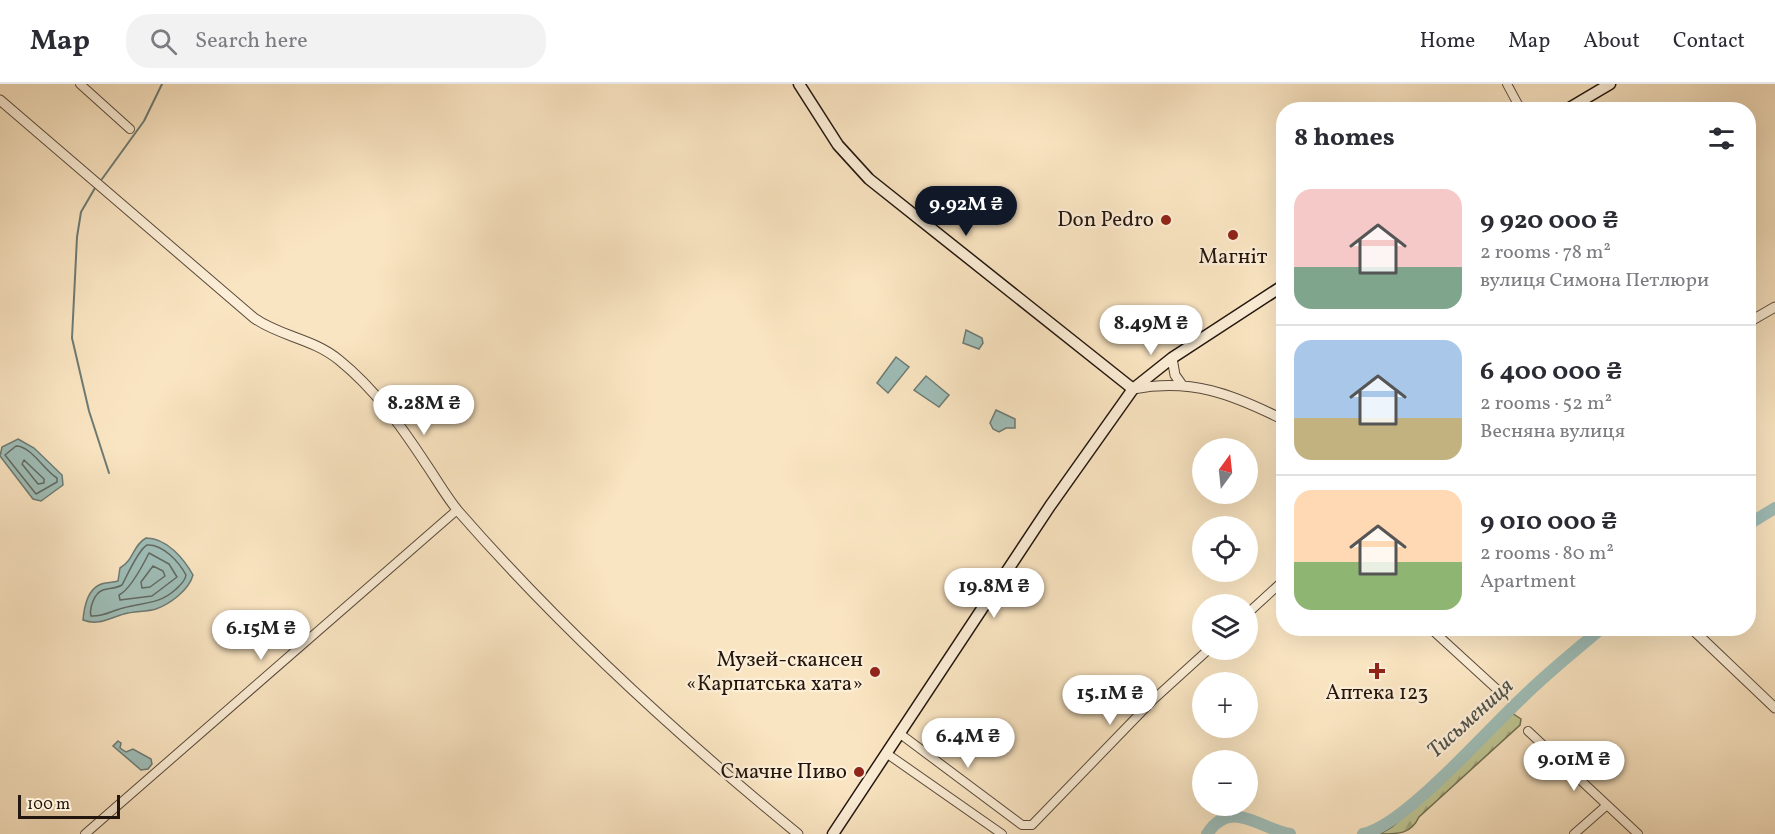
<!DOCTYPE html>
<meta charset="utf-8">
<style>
body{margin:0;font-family:Vollkorn,serif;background:#f2f2f3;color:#2b2b33;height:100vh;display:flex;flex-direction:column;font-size:22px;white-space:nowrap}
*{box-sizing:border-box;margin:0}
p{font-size:20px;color:#7c7c81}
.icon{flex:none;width:33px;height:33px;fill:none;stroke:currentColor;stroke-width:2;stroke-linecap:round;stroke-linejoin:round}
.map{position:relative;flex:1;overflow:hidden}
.details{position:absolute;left:1276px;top:18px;width:480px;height:534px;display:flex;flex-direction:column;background:#fff;border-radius:24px;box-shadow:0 6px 24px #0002}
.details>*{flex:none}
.needle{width:39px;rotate:15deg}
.tools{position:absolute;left:1192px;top:354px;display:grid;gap:12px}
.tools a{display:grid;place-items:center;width:66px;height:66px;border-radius:50%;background:#fff;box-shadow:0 6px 24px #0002;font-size:30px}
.scale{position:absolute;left:18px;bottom:15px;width:102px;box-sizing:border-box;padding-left:6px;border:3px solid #23160e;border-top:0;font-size:16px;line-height:21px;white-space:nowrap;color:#23160e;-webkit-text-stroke:4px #fceed7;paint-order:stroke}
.price{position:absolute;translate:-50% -51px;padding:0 14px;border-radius:21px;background:#fff;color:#222;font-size:20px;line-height:39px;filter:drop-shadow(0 2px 3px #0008)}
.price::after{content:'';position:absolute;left:50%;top:36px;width:18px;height:14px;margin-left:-9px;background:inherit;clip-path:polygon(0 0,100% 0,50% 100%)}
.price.selected{background:#111827;color:#fff}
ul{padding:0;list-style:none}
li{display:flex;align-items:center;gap:18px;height:150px;padding:0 18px}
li+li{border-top:2px solid #e1e1e2}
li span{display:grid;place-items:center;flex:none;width:168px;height:120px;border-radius:18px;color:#555}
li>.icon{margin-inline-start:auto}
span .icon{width:72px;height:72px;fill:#fffc;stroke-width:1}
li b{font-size:26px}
h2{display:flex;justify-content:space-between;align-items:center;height:72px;padding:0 18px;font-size:26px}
header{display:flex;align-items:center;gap:36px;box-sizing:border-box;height:84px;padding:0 30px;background:#fff;border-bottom:2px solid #e1e1e2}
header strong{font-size:28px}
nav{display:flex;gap:33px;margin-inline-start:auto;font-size:21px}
.search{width:420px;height:54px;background:#f2f2f3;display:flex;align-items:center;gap:15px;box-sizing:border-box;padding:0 21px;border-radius:24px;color:#7c7c81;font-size:22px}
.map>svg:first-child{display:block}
</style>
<header>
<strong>Map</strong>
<div class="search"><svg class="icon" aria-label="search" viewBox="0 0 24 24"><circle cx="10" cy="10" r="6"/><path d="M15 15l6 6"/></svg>Search here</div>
<nav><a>Home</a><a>Map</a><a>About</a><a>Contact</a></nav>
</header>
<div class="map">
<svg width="1775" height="750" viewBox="0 0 1775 750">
<defs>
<pattern id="forest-firs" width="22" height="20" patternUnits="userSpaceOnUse" patternTransform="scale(1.5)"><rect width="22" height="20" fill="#bec593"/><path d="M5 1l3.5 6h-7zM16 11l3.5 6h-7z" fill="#a3a87e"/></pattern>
</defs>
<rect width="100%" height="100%" fill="#fae5c2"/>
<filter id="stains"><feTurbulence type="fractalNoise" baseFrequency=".00333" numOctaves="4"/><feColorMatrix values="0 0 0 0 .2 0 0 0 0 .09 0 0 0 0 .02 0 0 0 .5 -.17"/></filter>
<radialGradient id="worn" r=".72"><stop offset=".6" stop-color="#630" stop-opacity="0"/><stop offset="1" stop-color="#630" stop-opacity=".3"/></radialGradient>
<path fill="url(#forest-firs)" stroke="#706e50" stroke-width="1.5" d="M1512,629L1521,635L1520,641L1419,733C1411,750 1399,750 1380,750L1392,743L1465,678Z"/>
<path fill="#9fbeb8" stroke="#6d7b74" stroke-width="1.5" d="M966,246L982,254L983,259L979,265L963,259Z
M896,273L909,283L888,309L877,299Z
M926,292L949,311L939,323L914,306Z
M996,326L1015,335V344H1006L999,348L993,345L990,339Z
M18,355L34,364L62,391L63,401L41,417L33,415L0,372L2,363Z
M146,454C167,454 184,475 193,491C189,506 170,520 156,525C146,528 134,527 124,530C109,534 99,542 83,536C84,524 87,507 99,501C104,498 112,499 118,497L120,484C135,475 132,462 146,454Z
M118,657L121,659L120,664L126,668L133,665L151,675L152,680L148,685L141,686L113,662Z"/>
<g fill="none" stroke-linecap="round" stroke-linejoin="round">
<path stroke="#616a63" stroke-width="1.5" d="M16,362C31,362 44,386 57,394V398L36,410L5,371Z
M24,376L44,395V399L38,400L22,380Z
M147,461C163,460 179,478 186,491C185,498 180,501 175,506C158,521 143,518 123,524C111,527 103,533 91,532C89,525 94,509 103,506C109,504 115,505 122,501C127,492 138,466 147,461Z
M149,469L169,480L177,493L152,512L120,516L119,511C131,505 143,481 149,469Z
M153,482L163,487L165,492L150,503L142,504L141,498Z"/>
<path stroke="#6d7b74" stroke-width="2" d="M102,95L144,37L162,0
M95,104L81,128L77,153L72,254L89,327L109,389"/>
<path stroke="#9fbeb8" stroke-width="12" d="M1749,440L1775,424
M1207,750C1231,714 1258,744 1290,750
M1363,750C1404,742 1488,645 1522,614C1547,589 1575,567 1602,544"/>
<defs>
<path id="minor" d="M80,0L130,45
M1507,0L1521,26
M1248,529L1284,496
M1430,544L1501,609
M1528,647L1638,750
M899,649L1022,741H1032L1154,615L1208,566
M886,669L1002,750
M85,750L457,426
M1574,750L1607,721"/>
<path id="tertiary" d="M0,16L254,234C281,253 312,254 339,276C375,305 401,342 426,380C437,396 447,414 459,428C562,546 677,651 798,750
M1749,238L1775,223
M1172,274L1175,291L1182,301
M1133,305C1192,294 1232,310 1284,336
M1691,544L1775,624"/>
<path id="secondary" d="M799,0L838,61L869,95L1133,305
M1566,26L1610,0
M833,750L1050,422L1133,305L1172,274L1284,201"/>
</defs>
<use href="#minor" stroke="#594a3b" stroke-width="10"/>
<use href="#tertiary" stroke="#594a3b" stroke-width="11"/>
<use href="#secondary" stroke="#23160e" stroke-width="13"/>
<use href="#minor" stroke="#fceed7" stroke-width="8"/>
<use href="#tertiary" stroke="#fceed7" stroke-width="9"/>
<use href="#secondary" stroke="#fceed7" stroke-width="10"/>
</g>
<g fill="#8f2418" stroke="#fceed7" stroke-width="2">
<circle cx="1166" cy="136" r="6"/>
<circle cx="1233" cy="151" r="6"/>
<path d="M1374 578h6v6h6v6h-6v6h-6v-6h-6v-6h6z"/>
<circle cx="875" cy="588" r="6"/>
<circle cx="859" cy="688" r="6"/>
</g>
<g text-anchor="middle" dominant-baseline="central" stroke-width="4.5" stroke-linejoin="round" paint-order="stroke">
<g font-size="21" fill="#23160e" stroke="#fceed7" text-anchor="end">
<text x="1154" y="136">Don Pedro</text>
<text x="1233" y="173" text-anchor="middle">Магніт</text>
<text x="863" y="576">Музей-скансен<tspan x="863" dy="24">«Карпатська хата»</tspan></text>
<text x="1377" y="609" text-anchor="middle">Аптека 123</text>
<text x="847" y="688">Смачне Пиво</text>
</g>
<g font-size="22" font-style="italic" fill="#4e514a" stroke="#fceed7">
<text transform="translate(1471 635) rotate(-42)">Тисьмениця</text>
</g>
</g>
<rect width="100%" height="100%" filter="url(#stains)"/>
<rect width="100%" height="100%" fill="url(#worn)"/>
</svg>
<div class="tools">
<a><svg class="needle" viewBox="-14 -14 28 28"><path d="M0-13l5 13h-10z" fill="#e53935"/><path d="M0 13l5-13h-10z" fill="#7c7c81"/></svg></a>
<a><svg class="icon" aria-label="locate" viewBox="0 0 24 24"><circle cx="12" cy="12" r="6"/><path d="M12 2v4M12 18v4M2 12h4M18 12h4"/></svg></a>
<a><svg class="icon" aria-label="layers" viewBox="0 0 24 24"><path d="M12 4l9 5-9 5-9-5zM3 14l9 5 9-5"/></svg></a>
<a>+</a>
<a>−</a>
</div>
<div class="scale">100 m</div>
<b class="price selected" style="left:966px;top:153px">9.92M ₴</b>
<b class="price" style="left:1151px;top:272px">8.49M ₴</b>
<b class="price" style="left:424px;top:352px">8.28M ₴</b>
<b class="price" style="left:994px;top:535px">19.8M ₴</b>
<b class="price" style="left:261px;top:577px">6.15M ₴</b>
<b class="price" style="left:1110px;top:642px">15.1M ₴</b>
<b class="price" style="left:968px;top:685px">6.4M ₴</b>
<b class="price" style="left:1574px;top:708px">9.01M ₴</b>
<section class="details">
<h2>8 homes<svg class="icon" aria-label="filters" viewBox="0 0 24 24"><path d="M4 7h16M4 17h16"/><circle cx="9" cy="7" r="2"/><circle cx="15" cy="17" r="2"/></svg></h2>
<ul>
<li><span style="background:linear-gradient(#f6c9c9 65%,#7fa58c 0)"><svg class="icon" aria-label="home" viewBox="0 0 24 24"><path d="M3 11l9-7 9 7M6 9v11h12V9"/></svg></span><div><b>9 920 000 ₴</b><p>2 rooms · 78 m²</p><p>вулиця Симона Петлюри</p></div></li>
<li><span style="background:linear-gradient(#a9c7e8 65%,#c2b280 0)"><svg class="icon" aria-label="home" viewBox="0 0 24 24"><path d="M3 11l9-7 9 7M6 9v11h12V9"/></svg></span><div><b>6 400 000 ₴</b><p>2 rooms · 52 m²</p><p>Весняна вулиця</p></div></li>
<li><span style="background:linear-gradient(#ffd9b3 60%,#8fb573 0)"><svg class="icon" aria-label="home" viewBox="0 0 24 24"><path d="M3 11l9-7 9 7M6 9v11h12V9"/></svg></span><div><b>9 010 000 ₴</b><p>2 rooms · 80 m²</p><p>Apartment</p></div></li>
</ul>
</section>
</div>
